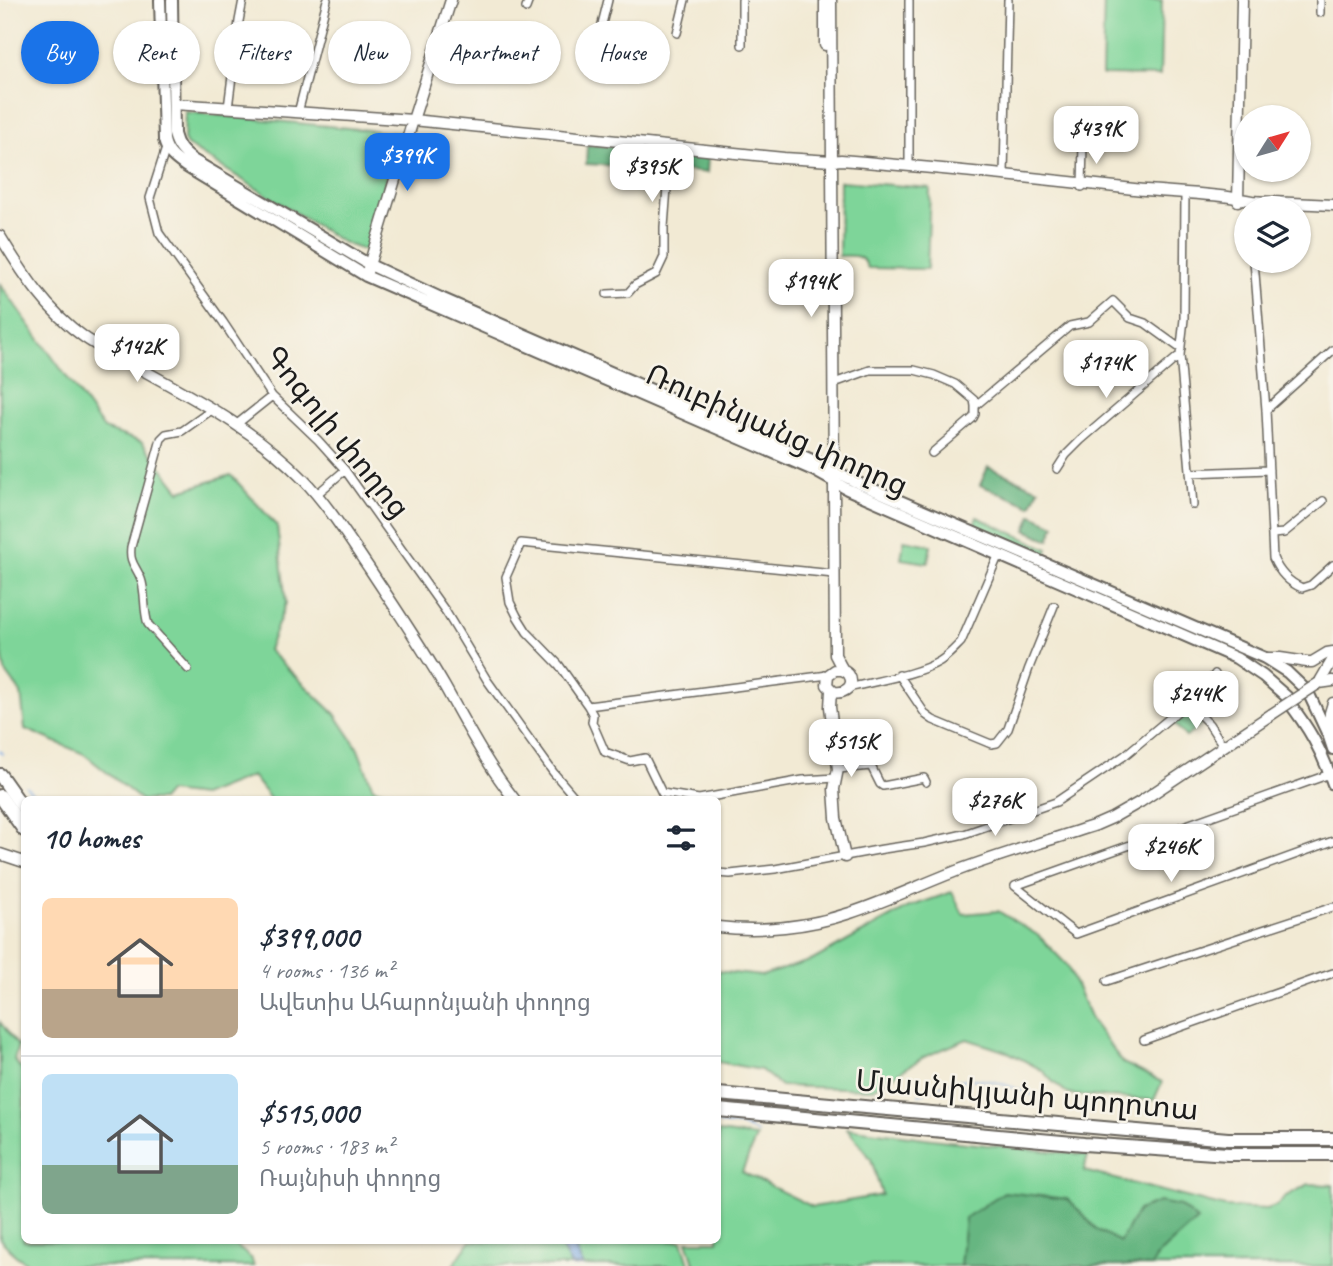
<!DOCTYPE html>
<meta charset="utf-8">
<style>
body{margin:0;font-family:Caveat,"Noto Sans Armenian",sans-serif;background:#f2f2f3;color:#1f2937;height:100vh;display:flex;flex-direction:column;font-size:26px;white-space:nowrap}
*{box-sizing:border-box;margin:0}
p{font-size:23px;color:#747a83}
.icon{flex:none;width:38px;height:38px;fill:none;stroke:currentColor;stroke-width:2;stroke-linecap:round;stroke-linejoin:round}
.map{position:relative;flex:1;overflow:hidden}
.drawer{position:absolute;left:21px;top:796px;width:700px;height:448px;display:flex;flex-direction:column;background:#fff;border-radius:10px;box-shadow:0 2px 5px #0004}
.drawer>*{flex:none}
.guide{position:absolute;left:21px;top:21px;width:700px;height:63px;display:flex;gap:14px}
.needle{width:46px;rotate:53deg}
.controls{position:absolute;left:1234px;top:105px;display:grid;gap:14px}
.controls a{display:grid;place-items:center;width:77px;height:77px;border-radius:50%;background:#fff;box-shadow:0 2px 5px #0004;font-size:35px}
.price{position:absolute;translate:-50% -60px;padding:0 16px;border-radius:14px;background:#fff;color:#222;font-size:23px;line-height:46px;filter:drop-shadow(0 2px 4px #0008)}
.price::after{content:'';position:absolute;left:50%;top:42px;width:21px;height:16px;margin-left:-10px;background:inherit;clip-path:polygon(0 0,100% 0,50% 100%)}
.price.current{background:#1a73e8;color:#fff}
ul{padding:0;list-style:none}
li{display:flex;align-items:center;gap:21px;height:175px;padding:0 21px}
li+li{border-top:2px solid #e0e1e3}
li span{display:grid;place-items:center;flex:none;width:196px;height:140px;border-radius:10px;color:#555}
li>.icon{margin-inline-start:auto}
span .icon{width:84px;height:84px;fill:#fffc;stroke-width:1}
li b{font-size:30px}
h2{display:flex;justify-content:space-between;align-items:center;height:84px;padding:0 21px;font-size:30px}
.tag{padding:0 24px;border-radius:32px;background:#fff;box-shadow:0 2px 5px #0004;font-size:24px;line-height:63px}
.tag.current{background:#1a73e8;color:#fff}
.map>svg:first-child{display:block}
</style>
<div class="map">
<svg width="1333" height="1266" viewBox="0 0 1333 1266">
<rect width="100%" height="100%" fill="#f7f3e8"/>
<filter id="ink" filterUnits="userSpaceOnUse"><feTurbulence type="fractalNoise" baseFrequency=".0143" numOctaves="2"/><feDisplacementMap in="SourceGraphic" scale="14" xChannelSelector="R" yChannelSelector="G"/><feConvolveMatrix kernelMatrix="1 2 1 2 8 2 1 2 1" color-interpolation-filters="sRGB"/></filter>
<filter id="wash" filterUnits="userSpaceOnUse"><feTurbulence type="fractalNoise" baseFrequency=".00686" numOctaves="4" result="noise"/><feDisplacementMap in="SourceGraphic" scale="28" xChannelSelector="R" yChannelSelector="G"/><feGaussianBlur stdDeviation="1.57" result="paint"/><feColorMatrix in="noise" values="0 0 0 0 0 0 0 0 0 0 0 0 0 0 0 0 0 1.4 0 .05"/><feComposite in="paint" operator="in"/></filter>
<g filter="url(#wash)">
<rect width="100%" height="100%" fill="#f2ead4"/>
<path fill="#7ed599" stroke="#4d785a" stroke-width="2" d="M1104,0H1162L1160,76L1102,75Z
M185,112L399,133L365,251L342,242L187,145L184,140Z
M840,181L930,188L927,269L868,268C861,253 854,256 839,256Z
M0,284L104,429L142,442L180,491L231,475L277,526L286,603L268,650L335,714L357,747L373,788L401,796L404,800H271L252,776L202,796L168,792L161,800H141L84,754L25,729L21,693L5,671L0,640Z
M977,517L1048,549L1045,557L974,524Z
M904,540L931,545L928,563L901,559Z
M1188,708L1202,723L1186,737L1173,722Z
M952,892L963,914L998,911L1039,936L1067,965L1092,1021L1123,1063L1162,1082L1154,1100L1075,1095L1066,1092L1053,1082L1042,1070L1010,1053L967,1039L924,1057L873,1089L781,1086L761,1070L718,1062V971L761,976L813,960L909,907Z
M0,1022L18,1046L14,1060L24,1072V1241H230L251,1258L254,1266H31L15,1255L0,1239Z
M847,1128L948,1141L1088,1155L1084,1171L1225,1207L1267,1209L1278,1205L1284,1197L1309,1184L1333,1185V1266H695L687,1241H718V1132L756,1137L742,1172L813,1207L882,1195L871,1159Z
M470,1241H682L690,1266H453Z"/>
<path fill="#66b681" stroke="#41694e" stroke-width="2" d="M587,145L623,147L622,166L586,164Z
M633,148L708,155L707,173L664,168L663,174L630,169Z
M988,467L1039,489L1031,506L980,485Z
M1032,515L1055,525L1049,540L1026,530Z
M1004,1192L1068,1199L1097,1230L1120,1242L1138,1210L1159,1202L1180,1206L1197,1220L1158,1255L1151,1266H960L965,1218Z"/>
<path fill="#78a7e2" stroke="#4a627f" stroke-width="2" d="M558,1241H572L583,1266H571Z"/>
<g fill="none" stroke-linecap="round" stroke-linejoin="round">
<path stroke="#78a7e2" stroke-width="2" d="M0,751L2,754
M26,786L39,800
M919,1095C966,1070 989,1078 1036,1096
M718,1124L742,1126L757,1133"/>
</g>
</g>
<g filter="url(#ink)">
<g fill="none" stroke-linecap="round" stroke-linejoin="round">
<defs>
<path id="street" d="M742,0V45
M526,8L529,0
M1320,13V0
M602,24L608,0
M677,33L685,0
M228,108L239,21L243,0
M298,113L327,0
M166,148L150,198L159,233L223,322L272,396L318,440L345,470L446,612L487,680L553,772L577,800
M909,165V0
M1004,174L1008,0
M1082,187L1083,143
M1185,194L1184,319L1180,355L1193,505
M1254,261L1266,410L1273,558C1279,572 1288,582 1302,588L1311,585L1333,565
M607,294L628,293L635,285L656,274L664,257V227L668,174L670,170L681,161L683,147
M833,386L837,382L870,370H914L934,375L955,384L974,400L975,406
M1266,410L1333,350
M237,424L272,396
M932,453L973,418L975,414V406L1070,326L1089,322L1113,301L1130,318L1145,323L1181,349
M1057,469L1066,455L1081,440L1180,355
M1190,473L1269,470
M317,494L345,470
M1272,534L1284,533L1323,501
M834,574L521,543L506,577L510,602L517,616L527,632L559,665L588,706L593,715L592,722L605,752L630,761L645,758L662,793L699,799L803,780L836,778
M188,669L148,624C143,609 146,593 141,579C136,566 129,563 131,547L161,439L166,434L182,431L213,409
M899,675L926,715L933,720L991,744L997,743L1008,729L1029,668L1054,606
M848,688C875,681 917,675 940,661C948,656 955,648 961,642L999,554
M1188,703L1209,724L1224,747
M588,706L828,675
M838,769L871,766L880,784L883,786L924,778L926,782
M718,873L730,874L775,869L883,849L924,843L964,834L1056,802L1124,756L1196,696L1208,684L1215,674
M1015,886L1076,934L1333,841
M1015,886L1330,774
M1107,981L1333,907
M1144,1040L1333,973"/>
<path id="secondary" d="M825,0V45
M831,0L835,655C838,660 840,666 844,671C846,672 848,673 849,675C856,686 844,694 834,692L827,685L828,675L835,670H843
M174,104L413,120L784,158L832,161L841,160C939,168 1036,178 1134,189C1175,193 1217,193 1257,202
M1238,201L1242,0
M1250,201L1333,205
M0,236C23,274 47,311 84,337C98,347 115,355 130,363C191,397 252,427 302,478C329,506 349,539 371,571C396,609 422,647 445,687C467,726 487,765 515,800
M367,272L413,120L451,0
M1265,658H1280L1307,662H1312L1327,653L1333,652
M1319,683L1333,659
M1319,683L1333,681
M831,690L830,707L838,769L834,789L836,818L845,857
M1329,736L1330,713L1333,703
M0,854L24,862
M718,927C761,932 808,927 850,913C887,901 922,884 959,870C1004,853 1051,840 1096,825L1112,818L1140,802L1272,714"/>
<path id="primary" d="M160,0L164,140C167,153 174,158 185,166L366,276L813,470L847,489L1236,658L1263,676L1287,697V700C1309,728 1322,751 1333,784
M172,0L174,134C177,146 182,152 193,160L370,265L443,299L819,463L856,482L1265,658L1287,672L1308,692L1329,737L1333,749"/>
<path id="highway" d="M0,775L24,809
M0,796L24,830
M718,1094L1228,1139H1333
M718,1110L1084,1144L1228,1154H1333"/>
</defs>
<use href="#street" stroke="#67645c" stroke-width="10"/>
<use href="#secondary" stroke="#67645c" stroke-width="13"/>
<use href="#primary" stroke="#67645c" stroke-width="14"/>
<use href="#highway" stroke="#67645c" stroke-width="16"/>
<use href="#street" stroke="#fff" stroke-width="7"/>
<use href="#secondary" stroke="#fff" stroke-width="10"/>
<use href="#primary" stroke="#fff" stroke-width="10"/>
<use href="#highway" stroke="#fff" stroke-width="12"/>
<defs>
<path id="secondary-bridge" d="M1272,714L1319,683"/>
</defs>
<use href="#secondary-bridge" stroke="#67645c" stroke-width="13" stroke-linecap="butt"/>
<use href="#secondary-bridge" stroke="#fff" stroke-width="10"/>
</g>
</g>
<g text-anchor="middle" dominant-baseline="central" stroke-width="5" stroke-linejoin="round" paint-order="stroke">
<g font-size="30" fill="#1c1c1c" stroke="#f7f3e8">
<text transform="translate(777 430) rotate(24)">Ռուբինյանց փողոց</text>
<text transform="translate(337 432) rotate(51)">Գոգոլի փողոց</text>
<text transform="translate(1027 1095) rotate(5)">Մյասնիկյանի պողոտա</text>
</g>
</g>
</svg>
<div class="controls">
<a><svg class="needle" viewBox="-14 -14 28 28"><path d="M0-13l5 13h-10z" fill="#e53935"/><path d="M0 13l5-13h-10z" fill="#747a83"/></svg></a>
<a><svg class="icon" aria-label="layers" viewBox="0 0 24 24"><path d="M12 4l9 5-9 5-9-5zM3 14l9 5 9-5"/></svg></a>
</div>
<b class="price" style="left:1096px;top:166px">$439K</b>
<b class="price current" style="left:407px;top:193px">$399K</b>
<b class="price" style="left:652px;top:204px">$395K</b>
<b class="price" style="left:811px;top:319px">$194K</b>
<b class="price" style="left:137px;top:384px">$142K</b>
<b class="price" style="left:1106px;top:400px">$174K</b>
<b class="price" style="left:1196px;top:731px">$244K</b>
<b class="price" style="left:851px;top:779px">$515K</b>
<b class="price" style="left:995px;top:838px">$276K</b>
<b class="price" style="left:1171px;top:884px">$246K</b>
<div class="guide">
<a class="tag current">Buy</a>
<a class="tag">Rent</a>
<a class="tag">Filters</a>
<a class="tag">New</a>
<a class="tag">Apartment</a>
<a class="tag">House</a>
</div>
<section class="drawer">
<h2>10 homes<svg class="icon" aria-label="filters" viewBox="0 0 24 24"><path d="M4 7h16M4 17h16"/><circle cx="9" cy="7" r="2"/><circle cx="15" cy="17" r="2"/></svg></h2>
<ul>
<li><span style="background:linear-gradient(#ffd9b3 65%,#b9a48a 0)"><svg class="icon" aria-label="home" viewBox="0 0 24 24"><path d="M3 11l9-7 9 7M6 9v11h12V9"/></svg></span><div><b>$399,000</b><p>4 rooms · 136 m²</p><p>Ավետիս Ահարոնյանի փողոց</p></div></li>
<li><span style="background:linear-gradient(#bfe0f5 65%,#7fa58c 0)"><svg class="icon" aria-label="home" viewBox="0 0 24 24"><path d="M3 11l9-7 9 7M6 9v11h12V9"/></svg></span><div><b>$515,000</b><p>5 rooms · 183 m²</p><p>Ռայնիսի փողոց</p></div></li>
</ul>
</section>
</div>
